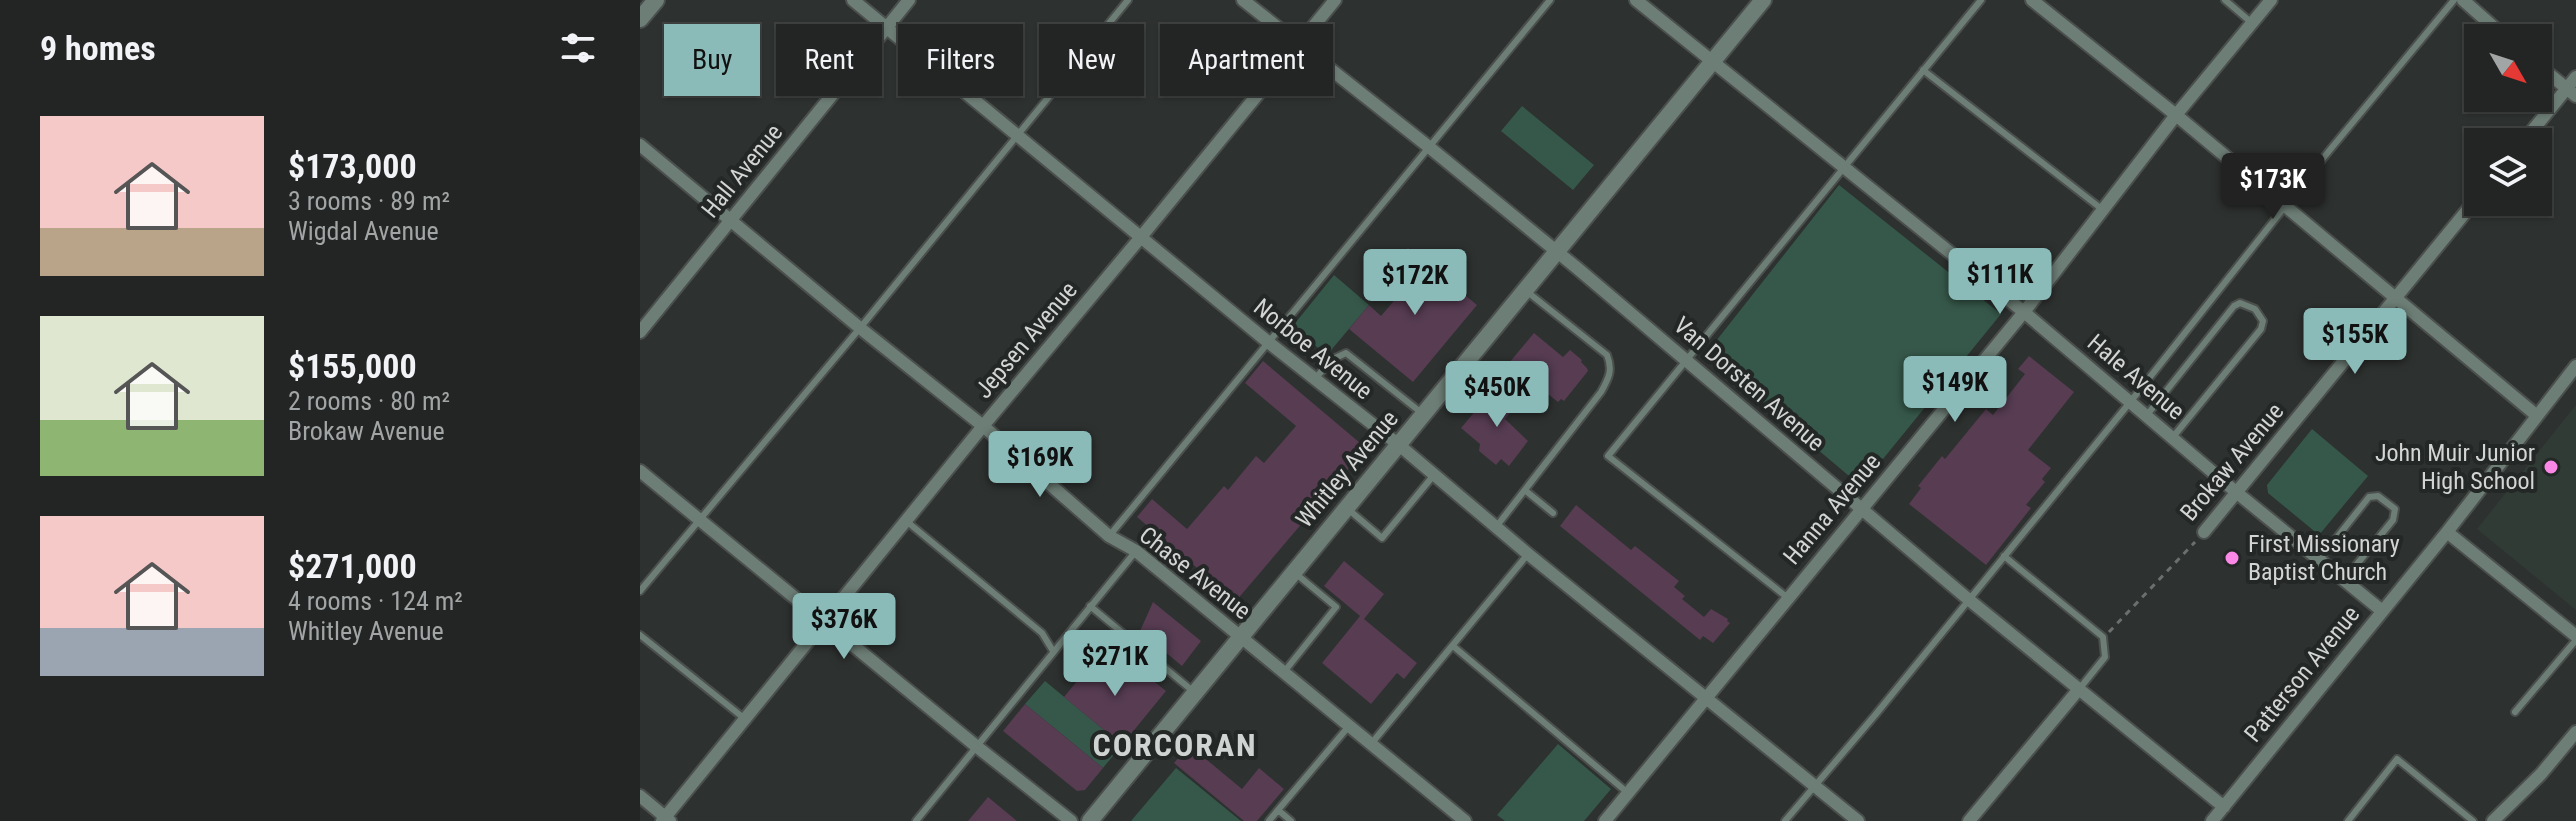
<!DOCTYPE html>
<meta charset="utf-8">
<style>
body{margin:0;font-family:"Roboto Condensed",sans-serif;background:#2e3130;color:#f1f3f6;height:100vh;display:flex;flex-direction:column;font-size:30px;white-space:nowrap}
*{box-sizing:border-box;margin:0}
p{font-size:26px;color:#a2a5a6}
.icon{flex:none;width:44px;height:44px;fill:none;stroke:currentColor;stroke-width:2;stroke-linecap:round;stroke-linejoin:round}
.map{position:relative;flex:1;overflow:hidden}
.side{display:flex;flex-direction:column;background:#222523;width:640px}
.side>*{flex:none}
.banner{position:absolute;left:24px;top:24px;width:760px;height:72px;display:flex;gap:16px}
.needle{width:52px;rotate:129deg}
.tools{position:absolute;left:1824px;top:24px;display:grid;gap:16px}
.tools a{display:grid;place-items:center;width:88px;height:88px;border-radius:0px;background:#222523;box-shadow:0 2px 6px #0004,0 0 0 2px #3f4241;font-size:40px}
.price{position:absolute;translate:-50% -68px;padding:0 18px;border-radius:8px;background:#8bbbb9;color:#111;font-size:26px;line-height:52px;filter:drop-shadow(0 2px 4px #0008)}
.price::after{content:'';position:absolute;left:50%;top:48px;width:24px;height:18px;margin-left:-12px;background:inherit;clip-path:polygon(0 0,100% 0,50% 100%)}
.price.current{background:#222;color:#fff}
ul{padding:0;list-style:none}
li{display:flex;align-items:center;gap:24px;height:200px;padding:0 40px}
li span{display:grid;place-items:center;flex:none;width:224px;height:160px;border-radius:0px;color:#555}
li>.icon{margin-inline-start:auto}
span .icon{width:96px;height:96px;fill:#fffc;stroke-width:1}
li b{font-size:34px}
h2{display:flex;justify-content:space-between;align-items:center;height:96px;padding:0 40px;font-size:34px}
.pill{padding:0 28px;border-radius:0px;background:#222523;box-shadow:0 2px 6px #0004,0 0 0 2px #3f4241;font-size:28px;line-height:72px}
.pill.current{background:#8bbbb9;color:#111}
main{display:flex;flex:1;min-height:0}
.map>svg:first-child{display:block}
</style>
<main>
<section class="side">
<h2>9 homes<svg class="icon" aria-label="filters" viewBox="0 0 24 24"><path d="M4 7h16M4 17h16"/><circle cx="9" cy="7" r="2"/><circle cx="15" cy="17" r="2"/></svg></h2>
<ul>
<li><span style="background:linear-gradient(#f6c9c9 70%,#b9a48a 0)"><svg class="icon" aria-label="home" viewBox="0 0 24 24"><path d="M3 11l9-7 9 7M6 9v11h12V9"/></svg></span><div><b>$173,000</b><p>3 rooms · 89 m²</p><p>Wigdal Avenue</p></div></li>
<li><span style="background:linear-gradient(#dfe7d0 65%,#8fb573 0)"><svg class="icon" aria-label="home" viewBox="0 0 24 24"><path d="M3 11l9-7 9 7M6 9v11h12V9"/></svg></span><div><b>$155,000</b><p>2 rooms · 80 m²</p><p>Brokaw Avenue</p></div></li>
<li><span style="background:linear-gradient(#f6c9c9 70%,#9aa5b1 0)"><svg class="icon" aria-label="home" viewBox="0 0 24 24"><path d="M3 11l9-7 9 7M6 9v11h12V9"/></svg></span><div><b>$271,000</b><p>4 rooms · 124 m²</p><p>Whitley Avenue</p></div></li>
</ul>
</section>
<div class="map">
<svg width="1936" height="821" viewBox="0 0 1936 821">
<rect width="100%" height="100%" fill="#2d312f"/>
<path fill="#313b36" d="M1936,405V610L1837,529Z"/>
<path fill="#36584a" d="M882,106L954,165L933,190L861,131Z
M1199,185L1361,314L1221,486L1065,355Z
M694,275L729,305L687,355L652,327Z
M1672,429L1728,476L1679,535L1628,493L1627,485Z
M405,681L482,745L463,768L385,704Z
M918,744L971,789L944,821H865L857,815Z
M536,768L601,821H491Z"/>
<path fill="#573c52" d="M768,248L837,305L773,382L709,329L729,305L741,316L764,289L746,274Z
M894,333L923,357L930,350L942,360L941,362L947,368L948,371L924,401L921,399L918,402L869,363Z
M1389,356L1434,392L1388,450L1411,468L1402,479L1405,482L1386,505L1391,508L1346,565L1269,504L1281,488L1278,486L1302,456L1305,459L1346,409L1353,415L1385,374L1378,369Z
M623,361L726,448L596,601L497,517L512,499L547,529L584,486L588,490L616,456L624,463L656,426L605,383Z
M861,386L880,401L865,419L888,441L869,466L861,459L856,465L839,451L840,444L821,428L836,410L839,413Z
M936,505L991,550L995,546L1039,581L1034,587L1045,596L1042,599L1064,617L1071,609L1088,619L1087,621L1090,623L1073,643L1063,636L1060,640L920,526Z
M704,561L744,594L724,619L777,663L764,679L757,673L731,704L682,663L720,616L684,586Z
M513,602L561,641L542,666L500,631Z
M456,658L477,676L489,661L526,691L482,745L424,697Z
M385,704L463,768L445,790L437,791L363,731Z
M549,745L602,789L619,768L644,789L617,821H604L534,763Z
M348,797L377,821H328Z"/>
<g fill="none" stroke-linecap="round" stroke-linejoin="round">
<defs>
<path id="service" d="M1585,0L1612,23
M1283,70L1463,210
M675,379L691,360L706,353L783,414
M1507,415L1594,306L1600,303L1615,309L1623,321L1621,329L1533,437
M886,491L913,513
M709,510L742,538L793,476
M265,520L402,633L413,651
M856,527L961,392C969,378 973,370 967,355L885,290
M470,535L910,0
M1364,556L1463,637L1465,657L1440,688
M1679,560L1729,497L1738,496L1755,509L1753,520L1704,580
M0,591L220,328L488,0
M1148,598L968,456L1341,0
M450,606L554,692
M0,635L105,719
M813,646L988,793
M644,672L696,607L655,573
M1875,712L1936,640
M731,744L888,554
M638,810L709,726
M276,821L496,551
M629,821L638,810L651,821
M1145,821L1236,714L1491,401L1689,151L1814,0
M1708,821L1757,759L1833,821"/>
<path id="minor" d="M213,0L628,342L759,445L888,554L1218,821
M603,0L789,147L937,268L1328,599L1584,807
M996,0L1384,312L1596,492L1741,610
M1392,0L1536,115L1896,415
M1823,0L1866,38
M1898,65L1936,96
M1883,142L1936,77
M0,145L220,328L343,426L469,536L496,551L825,821
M0,332L269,0
M0,471L336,746L431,821
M1564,532L1838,197
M1807,532L1936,636
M0,796L30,821
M22,821L343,426L501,237L695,0
M965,821L1384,312L1536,115L1631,0
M1329,821L1439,689
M1572,821L1807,532L1936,366
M1853,821L1901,774L1936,732"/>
<path id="tertiary" d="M0,19L16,0
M450,821L1123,0"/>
</defs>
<use href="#service" stroke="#4b4f4d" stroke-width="10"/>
<use href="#minor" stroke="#4b4f4d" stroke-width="16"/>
<use href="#tertiary" stroke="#4b4f4d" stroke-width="20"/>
<path stroke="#6c6f6d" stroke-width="3" stroke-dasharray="6 6" stroke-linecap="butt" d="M1469,632L1555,542"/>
<use href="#service" stroke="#6d7e76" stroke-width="6"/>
<use href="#minor" stroke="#6d7e76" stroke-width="12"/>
<use href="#tertiary" stroke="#6d7e76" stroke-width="16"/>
</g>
<g fill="#fb87e6" stroke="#232725" stroke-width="3">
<circle cx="1911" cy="467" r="8"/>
<circle cx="1592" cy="558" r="8"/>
</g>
<g text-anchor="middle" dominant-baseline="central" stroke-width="8" stroke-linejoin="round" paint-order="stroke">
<g font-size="24" fill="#d3d5d4" stroke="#232725">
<text transform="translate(102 171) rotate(-51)">Hall Avenue</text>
<text transform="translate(386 340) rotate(-50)">Jepsen Avenue</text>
<text transform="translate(673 349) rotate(39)">Norboe Avenue</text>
<text transform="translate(1496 377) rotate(40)">Hale Avenue</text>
<text transform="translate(1109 384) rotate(41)">Van Dorsten Avenue</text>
<text transform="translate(1592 462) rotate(-50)">Brokaw Avenue</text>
<text transform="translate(707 469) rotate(-50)">Whitley Avenue</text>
<text transform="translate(1192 509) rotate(-50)">Hanna Avenue</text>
<text transform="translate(555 573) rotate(38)">Chase Avenue</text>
<text transform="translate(1662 674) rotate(-51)">Patterson Avenue</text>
</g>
<g font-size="24" fill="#d3d5d4" stroke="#232725" text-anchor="end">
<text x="1895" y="453">John Muir Junior<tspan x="1895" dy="28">High School</tspan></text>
<text x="1608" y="544" text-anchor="start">First Missionary<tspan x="1608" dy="28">Baptist Church</tspan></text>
</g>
<g font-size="32" font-weight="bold" letter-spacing="2" fill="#cfd4d2" stroke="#232725">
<text x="535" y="745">CORCORAN</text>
</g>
</g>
</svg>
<div class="tools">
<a><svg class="needle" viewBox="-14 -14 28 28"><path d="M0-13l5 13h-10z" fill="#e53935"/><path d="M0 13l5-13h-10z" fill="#a2a5a6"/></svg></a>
<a><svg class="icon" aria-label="layers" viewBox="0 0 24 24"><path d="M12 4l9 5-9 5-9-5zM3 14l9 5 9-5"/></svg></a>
</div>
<b class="price current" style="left:1633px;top:221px">$173K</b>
<b class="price" style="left:1360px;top:316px">$111K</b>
<b class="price" style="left:775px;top:317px">$172K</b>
<b class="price" style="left:1715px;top:376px">$155K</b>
<b class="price" style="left:1315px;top:424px">$149K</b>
<b class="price" style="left:857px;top:429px">$450K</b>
<b class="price" style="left:400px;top:499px">$169K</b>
<b class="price" style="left:204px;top:661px">$376K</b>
<b class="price" style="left:475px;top:698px">$271K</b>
<div class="banner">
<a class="pill current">Buy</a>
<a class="pill">Rent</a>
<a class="pill">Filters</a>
<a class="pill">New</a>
<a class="pill">Apartment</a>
</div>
</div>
</main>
